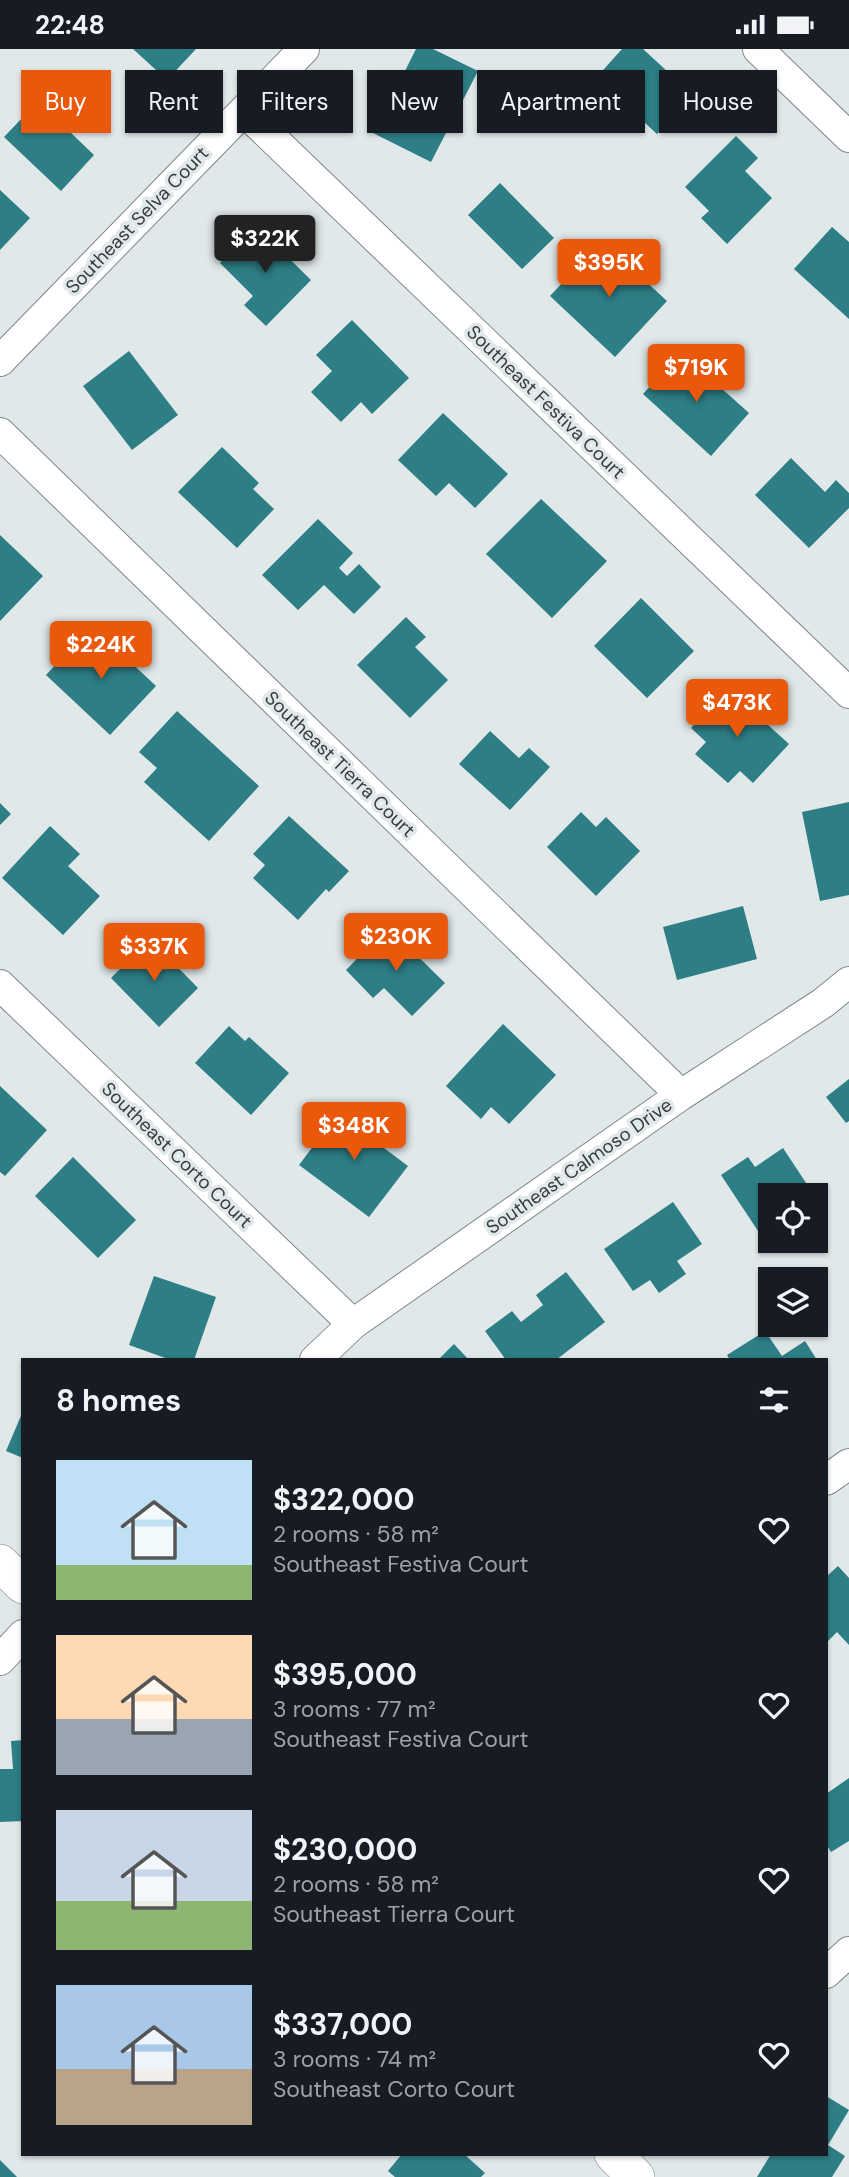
<!DOCTYPE html>
<meta charset="utf-8">
<style>
body{margin:0;font-family:"DM Sans",sans-serif;background:#242831;color:#f1f3f6;height:100vh;display:flex;flex-direction:column;font-size:26px;white-space:nowrap}
*{box-sizing:border-box;margin:0}
p{font-size:23px;color:#9ea1a6}
.icon{flex:none;width:38px;height:38px;fill:none;stroke:currentColor;stroke-width:2;stroke-linecap:round;stroke-linejoin:round}
.map{position:relative;flex:1;overflow:hidden}
.details{position:absolute;left:21px;top:1309px;width:807px;height:798px;display:flex;flex-direction:column;background:#171b24;border-radius:0px;box-shadow:0 2px 5px #0004}
.details>*{flex:none}
.banner{position:absolute;left:21px;top:21px;width:808px;height:63px;display:flex;gap:14px}
.controls{position:absolute;left:758px;top:1134px;display:grid;gap:14px}
.controls a{display:grid;place-items:center;width:70px;height:70px;border-radius:0px;background:#171b24;box-shadow:0 2px 5px #0004;font-size:35px}
.price{position:absolute;translate:-50% -60px;padding:0 16px;border-radius:7px;background:#ea580c;color:#fff;font-size:23px;line-height:46px;filter:drop-shadow(0 2px 4px #0008)}
.price::after{content:'';position:absolute;left:50%;top:42px;width:21px;height:16px;margin-left:-10px;background:inherit;clip-path:polygon(0 0,100% 0,50% 100%)}
.price.on{background:#222;color:#fff}
ul{padding:0;list-style:none}
li{display:flex;align-items:center;gap:21px;height:175px;padding:0 35px}
li span{display:grid;place-items:center;flex:none;width:196px;height:140px;border-radius:0px;color:#555}
li>.icon{margin-inline-start:auto}
span .icon{width:84px;height:84px;fill:#fffc;stroke-width:1}
li b{font-size:30px}
h2{display:flex;justify-content:space-between;align-items:center;height:84px;padding:0 35px;font-size:30px}
.chip{padding:0 24px;border-radius:0px;background:#171b24;box-shadow:0 2px 5px #0004;font-size:24px;line-height:63px}
.chip.on{background:#ea580c;color:#fff}
.status{display:flex;justify-content:space-between;align-items:center;height:49px;padding:0 35px;background:#171b24;direction:ltr}
.status svg{height:19px;fill:currentColor}
.map>svg:first-child{display:block}
</style>
<div class="status"><b>22:48</b><svg viewBox="0 0 49 12"><path d="M0 12V9h3v3zM5 12V6h3v6zM10 12V3h3v9zM15 12V0h3v12zM26 1h20v11H26zM47 4h2v5h-2z"/></svg></div>
<div class="map">
<svg width="849" height="2128" viewBox="0 0 849 2128">
<rect width="100%" height="100%" fill="#e1e8e9"/>
<path fill="#2d7e85" d="M133,0H196L167,31Z
M416,0H433L478,22L431,113L373,84L391,49L407,57L418,36L402,28Z
M622,0H643L693,46L657,85L596,29Z
M68,21L99,50L69,82L94,106L61,142L4,88Z
M736,87L758,109L745,122L772,149L727,195L701,169L709,162L685,138Z
M500,134L554,189L522,220L468,166Z
M0,141L30,169L0,201Z
M256,177L311,231L266,277L244,256L253,247L220,214Z
M832,178L849,193V270L794,220Z
M602,192L667,252L615,308L550,247Z
M352,271L409,329L372,365L361,353L341,373L311,343L332,322L316,306Z
M129,302L178,366L132,401L83,337Z
M681,303L749,364L711,407L643,345Z
M443,364L508,425L475,459L449,434L436,447L398,411Z
M222,398L259,434L253,440L274,460L237,499L178,443Z
M791,409L825,443L836,431L849,444V459L809,499L755,446Z
M541,450L607,512L552,569L486,505Z
M318,470L353,504L339,519L347,527L359,515L381,538L354,565L324,536L298,561L262,526Z
M0,486L43,527L0,572Z
M641,549L694,602L647,649L594,597Z
M406,568L426,588L415,598L448,631L410,669L357,616Z
M92,577L156,637L110,686L46,626Z
M727,639L789,695L753,734L740,722L728,734L695,705L706,693L691,679Z
M177,662L259,737L209,792L144,733L157,719L139,703Z
M490,682L519,709L529,699L550,718L510,761L459,715Z
M849,753V846L820,852L802,763Z
M0,754L11,765L0,776Z
M581,763L596,778L606,768L640,802L596,847L547,798Z
M289,767L349,822L329,843L326,840L298,871L253,829L265,816L253,805Z
M50,777L80,805L68,817L100,847L63,886L2,829Z
M743,857L757,910L677,931L663,878Z
M388,878L445,934L412,967L384,939L373,949L346,921Z
M150,890L198,939L159,978L111,929Z
M503,975L556,1026L509,1075L491,1058L481,1070L446,1037Z
M229,977L245,992L249,988L289,1024L251,1066L195,1014Z
M849,1030V1072L846,1074L826,1048Z
M0,1037L47,1081L5,1127L0,1123Z
M345,1055L374,1077L368,1087L408,1117L369,1168L299,1116Z
M783,1099L814,1146H770V1175L758,1182L721,1126L748,1108L755,1118Z
M73,1108L136,1171L98,1209L35,1147Z
M673,1153L702,1195L677,1212L686,1225L659,1244L650,1231L633,1242L604,1200Z
M566,1223L605,1273L556,1311H506L485,1282L512,1262L521,1273L543,1256L536,1246Z
M154,1227L216,1248L194,1311H171L129,1296Z
M765,1282L782,1307L805,1292L817,1311H730L727,1306Z
M454,1295L469,1311H438Z
M23,1362V1409L6,1402Z
M838,1517L849,1529V1596L837,1583L826,1594V1528Z
M23,1691V1772L0,1773V1720H13L11,1692Z
M849,1729V1792L831,1803L826,1795V1745Z
M826,2047L849,2061L828,2096L845,2107L832,2128H757L771,2105H826Z
M402,2105H464L485,2124L481,2128H395L388,2122Z
M0,2111L17,2128H0Z"/>
<g fill="none" stroke-linecap="round" stroke-linejoin="round">
<defs>
<path id="minor" d="M758,0L849,88
M244,62L849,644
M0,312L304,0
M0,384L681,1046
M0,936L353,1275
M315,1311L353,1275L681,1046L823,954L849,933
M826,1431L849,1415
M0,1611L23,1586
M826,1924L849,1903"/>
<path id="tertiary" d="M0,1514L23,1536
M613,2105L636,2128"/>
</defs>
<use href="#minor" stroke="#808787" stroke-width="32"/>
<use href="#tertiary" stroke="#808787" stroke-width="38"/>
<use href="#minor" stroke="#fff" stroke-width="30"/>
<use href="#tertiary" stroke="#fff" stroke-width="37"/>
</g>
<g text-anchor="middle" dominant-baseline="central" stroke-width="7" stroke-linejoin="round" paint-order="stroke">
<g font-size="19" fill="#393c3c" stroke="#e1e8e9">
<text transform="translate(137 171) rotate(-46)">Southeast Selva Court</text>
<text transform="translate(546 353) rotate(44)">Southeast Festiva Court</text>
<text transform="translate(340 715) rotate(44)">Southeast Tierra Court</text>
<text transform="translate(177 1106) rotate(44)">Southeast Corto Court</text>
<text transform="translate(579 1117) rotate(-35)">Southeast Calmoso Drive</text>
</g>
</g>
</svg>
<div class="controls">
<a><svg class="icon" aria-label="locate" viewBox="0 0 24 24"><circle cx="12" cy="12" r="6"/><path d="M12 2v4M12 18v4M2 12h4M18 12h4"/></svg></a>
<a><svg class="icon" aria-label="layers" viewBox="0 0 24 24"><path d="M12 4l9 5-9 5-9-5zM3 14l9 5 9-5"/></svg></a>
</div>
<b class="price on" style="left:265px;top:226px">$322K</b>
<b class="price" style="left:609px;top:250px">$395K</b>
<b class="price" style="left:696px;top:355px">$719K</b>
<b class="price" style="left:101px;top:632px">$224K</b>
<b class="price" style="left:737px;top:690px">$473K</b>
<b class="price" style="left:396px;top:924px">$230K</b>
<b class="price" style="left:154px;top:934px">$337K</b>
<b class="price" style="left:354px;top:1113px">$348K</b>
<div class="banner">
<a class="chip on">Buy</a>
<a class="chip">Rent</a>
<a class="chip">Filters</a>
<a class="chip">New</a>
<a class="chip">Apartment</a>
<a class="chip">House</a>
</div>
<section class="details">
<h2>8 homes<svg class="icon" aria-label="filters" viewBox="0 0 24 24"><path d="M4 7h16M4 17h16"/><circle cx="9" cy="7" r="2"/><circle cx="15" cy="17" r="2"/></svg></h2>
<ul>
<li><span style="background:linear-gradient(#bfe0f5 75%,#8fb573 0)"><svg class="icon" aria-label="home" viewBox="0 0 24 24"><path d="M3 11l9-7 9 7M6 9v11h12V9"/></svg></span><div><b>$322,000</b><p>2 rooms · 58 m²</p><p>Southeast Festiva Court</p></div><svg class="icon" aria-label="heart" viewBox="0 0 24 24"><path d="M12 20l-8-8c-3-5 5-10 8-4 3-6 11-1 8 4z"/></svg></li>
<li><span style="background:linear-gradient(#ffd9b3 60%,#9aa5b1 0)"><svg class="icon" aria-label="home" viewBox="0 0 24 24"><path d="M3 11l9-7 9 7M6 9v11h12V9"/></svg></span><div><b>$395,000</b><p>3 rooms · 77 m²</p><p>Southeast Festiva Court</p></div><svg class="icon" aria-label="heart" viewBox="0 0 24 24"><path d="M12 20l-8-8c-3-5 5-10 8-4 3-6 11-1 8 4z"/></svg></li>
<li><span style="background:linear-gradient(#c9d6e8 65%,#8fb573 0)"><svg class="icon" aria-label="home" viewBox="0 0 24 24"><path d="M3 11l9-7 9 7M6 9v11h12V9"/></svg></span><div><b>$230,000</b><p>2 rooms · 58 m²</p><p>Southeast Tierra Court</p></div><svg class="icon" aria-label="heart" viewBox="0 0 24 24"><path d="M12 20l-8-8c-3-5 5-10 8-4 3-6 11-1 8 4z"/></svg></li>
<li><span style="background:linear-gradient(#a9c7e8 60%,#b9a48a 0)"><svg class="icon" aria-label="home" viewBox="0 0 24 24"><path d="M3 11l9-7 9 7M6 9v11h12V9"/></svg></span><div><b>$337,000</b><p>3 rooms · 74 m²</p><p>Southeast Corto Court</p></div><svg class="icon" aria-label="heart" viewBox="0 0 24 24"><path d="M12 20l-8-8c-3-5 5-10 8-4 3-6 11-1 8 4z"/></svg></li>
</ul>
</section>
</div>
